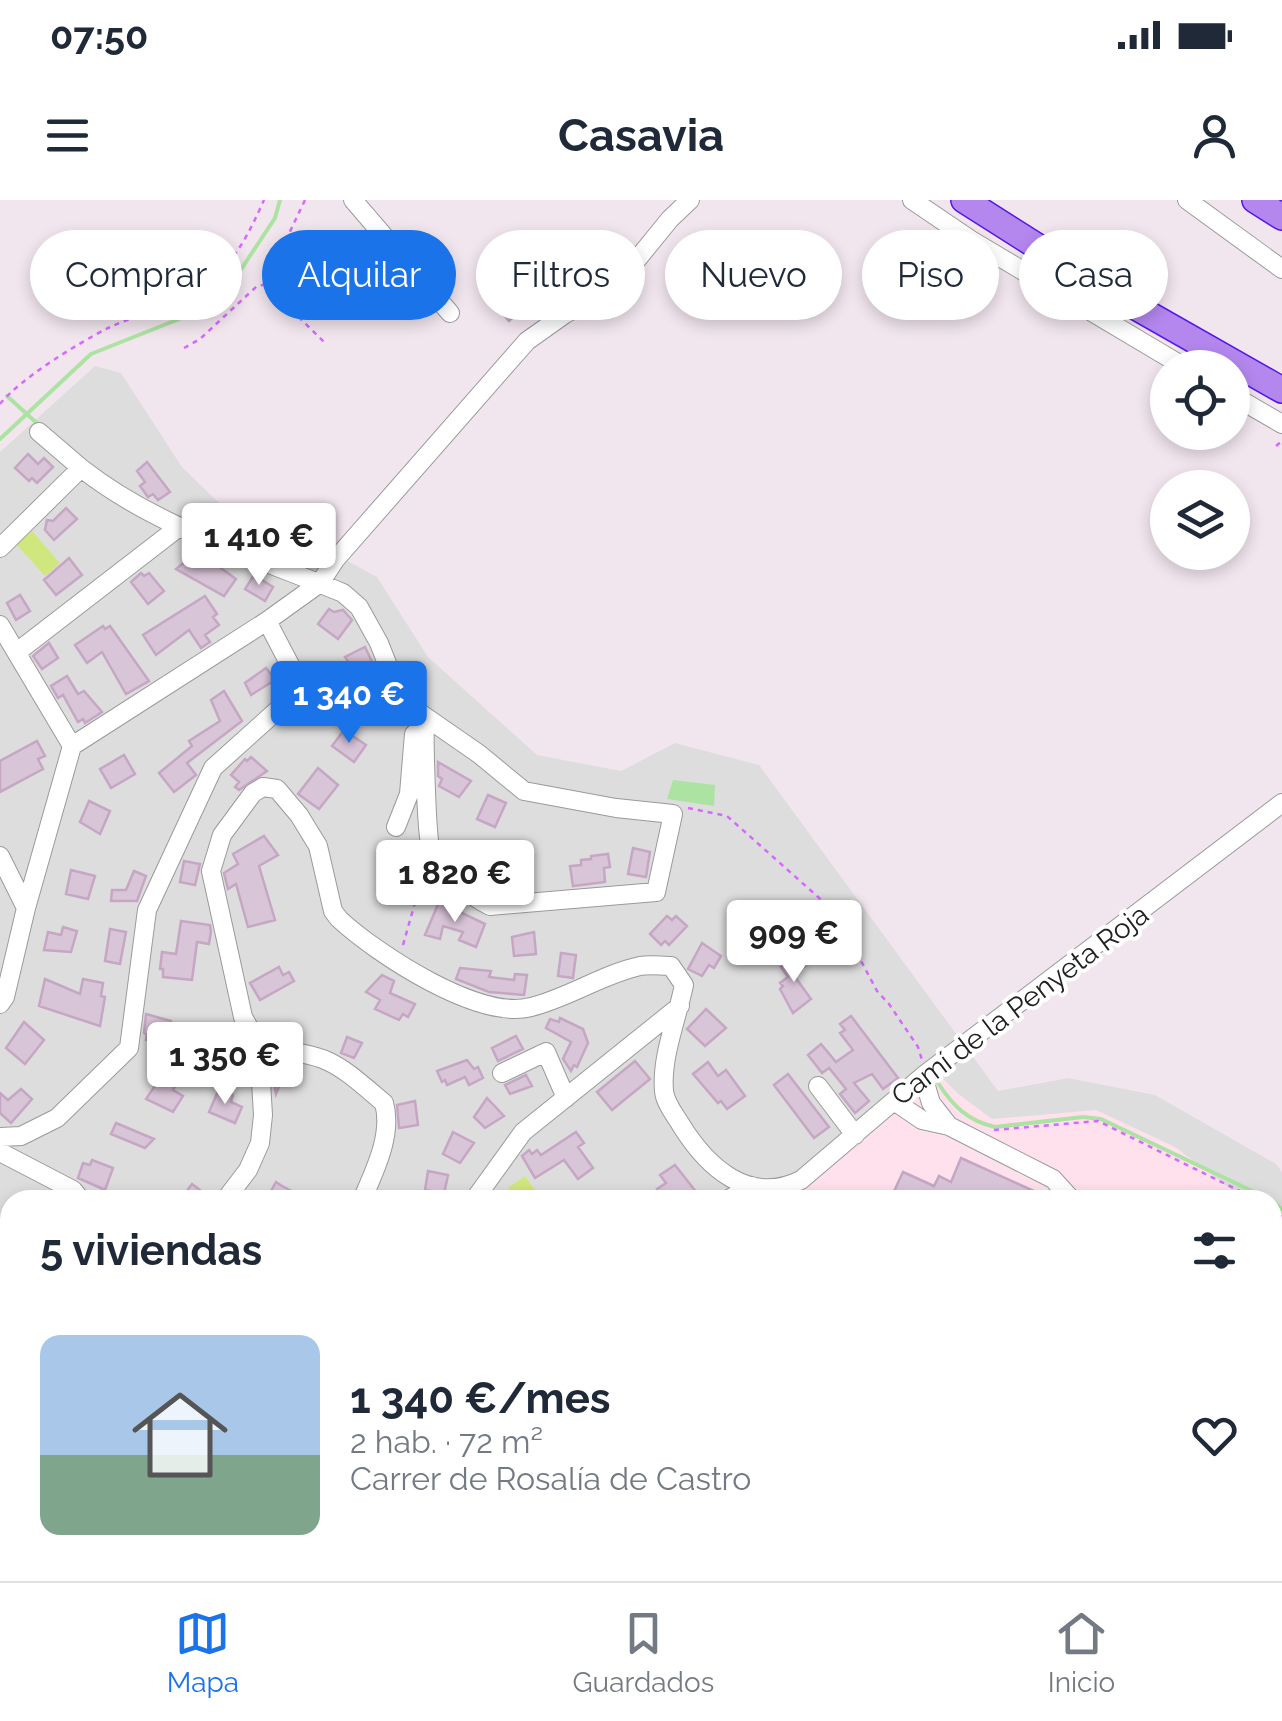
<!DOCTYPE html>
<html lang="es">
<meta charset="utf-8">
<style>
body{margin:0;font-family:Raleway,sans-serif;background:#f6f6f7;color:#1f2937;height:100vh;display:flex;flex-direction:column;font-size:38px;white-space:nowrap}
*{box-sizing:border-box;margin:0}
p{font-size:32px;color:#747a83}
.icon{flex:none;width:55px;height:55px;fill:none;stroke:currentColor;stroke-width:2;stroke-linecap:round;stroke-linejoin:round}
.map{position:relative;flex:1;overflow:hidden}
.drawer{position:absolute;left:0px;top:990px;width:1282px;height:392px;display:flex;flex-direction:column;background:#fff;border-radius:30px 30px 0 0;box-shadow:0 5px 15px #0003}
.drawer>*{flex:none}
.banner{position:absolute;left:30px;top:30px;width:1222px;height:90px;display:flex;gap:20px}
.fabs{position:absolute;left:1150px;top:150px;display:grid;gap:20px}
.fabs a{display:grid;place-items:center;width:100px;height:100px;border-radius:50%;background:#fff;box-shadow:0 5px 15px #0003;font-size:50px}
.price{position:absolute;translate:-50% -85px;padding:0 22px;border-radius:10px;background:#fff;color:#222;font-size:32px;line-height:65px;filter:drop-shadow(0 2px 5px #0008)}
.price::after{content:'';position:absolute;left:50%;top:60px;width:30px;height:22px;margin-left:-15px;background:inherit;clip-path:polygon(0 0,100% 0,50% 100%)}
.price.active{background:#1a73e8;color:#fff}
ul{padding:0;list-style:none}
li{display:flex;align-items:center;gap:30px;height:250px;padding:0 40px}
li span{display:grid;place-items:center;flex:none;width:280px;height:200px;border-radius:20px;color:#555}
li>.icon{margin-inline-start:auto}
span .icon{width:120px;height:120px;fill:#fffc;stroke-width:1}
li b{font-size:42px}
h2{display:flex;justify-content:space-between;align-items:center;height:120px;padding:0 40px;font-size:42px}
.tag{padding:0 35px;border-radius:45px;background:#fff;box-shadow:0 5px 15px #0003;font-size:35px;line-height:90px}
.tag.active{background:#1a73e8;color:#fff}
.status{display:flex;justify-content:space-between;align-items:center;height:70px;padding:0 50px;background:#fff;direction:ltr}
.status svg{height:28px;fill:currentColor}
header{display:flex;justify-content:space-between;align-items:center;height:130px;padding:0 40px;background:#fff;font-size:45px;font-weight:700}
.tab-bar{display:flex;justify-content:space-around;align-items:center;height:140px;border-top:2px solid #e0e1e3;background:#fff;font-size:28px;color:#747a83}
.tab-bar a{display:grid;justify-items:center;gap:5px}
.tab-bar .active{color:#1a73e8}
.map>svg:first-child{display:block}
</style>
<div class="status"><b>07:50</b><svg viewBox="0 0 49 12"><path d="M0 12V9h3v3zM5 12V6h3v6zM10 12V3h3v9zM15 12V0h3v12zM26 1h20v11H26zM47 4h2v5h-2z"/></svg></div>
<header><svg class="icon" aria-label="menu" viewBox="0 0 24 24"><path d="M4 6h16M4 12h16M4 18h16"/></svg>Casavia<svg class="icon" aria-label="person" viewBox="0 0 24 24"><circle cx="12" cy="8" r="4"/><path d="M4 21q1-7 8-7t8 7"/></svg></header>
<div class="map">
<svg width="1282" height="1381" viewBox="0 0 1282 1381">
<rect width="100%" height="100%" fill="#f2e6ee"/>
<path fill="#deddde" d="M95,166L121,173L182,267L220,304L309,340L377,377L428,457L537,555L621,571L675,543L759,565L998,891L1068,878L1155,895L1276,964L1282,972V1381H928L919,1373L1272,1372V1000H10V1222L0,1229V252Z
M138,1372L497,1373L487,1381H138Z"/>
<path fill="#ffe1ed" d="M936,871L957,893L992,919L1096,910L1175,947L1245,1000H787L812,974Z
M1273,1021L1282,1028V1381H993L991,1373L1272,1372Z"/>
<path fill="#cfe77d" d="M32,331L60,363L45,376L17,345Z
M525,976L542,1000H517L508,988Z
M1282,1071V1162L1273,1165V1074Z"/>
<path fill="#ade3a2" d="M673,580L715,585L714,606L667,599Z"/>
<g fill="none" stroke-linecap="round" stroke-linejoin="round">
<path stroke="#ade3a2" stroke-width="4" d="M7,196L40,226
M0,239L91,154L184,117L236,77L275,18L280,0
M939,878L938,883C953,906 968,921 995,927L1083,917L1101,919L1271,1000
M1272,1001L1282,1009
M859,1381L871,1372"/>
</g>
<path fill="#d9c5d8" stroke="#c5a7c3" stroke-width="2.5" d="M529,67L547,87L509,121L491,100Z
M28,254L38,264L44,258L53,267L37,283L32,278L29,281L15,268Z
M147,262L170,292L158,300L153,294L148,297L140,286L145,282L137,271Z
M66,308L77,319L54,340L45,330L47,320L53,321Z
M194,354L208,365L211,361L236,379L224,396L176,369Z
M69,358L82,375L56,395L44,380Z
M141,373L144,376L149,373L164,391L148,404L131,382Z
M254,375L273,387L265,401L245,389Z
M20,395L30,411L16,420L7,403Z
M205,396L217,414L213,417L219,425L205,435L210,442L201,448L189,430L156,455L143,435Z
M329,409L334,412L343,410L352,420L338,439L318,424Z
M103,426L105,429L110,426L149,481L126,494L102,452L87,463L75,445Z
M49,443L58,458L42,469L33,456Z
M365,447L377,472L369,476L364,472L357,475L345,457Z
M266,468L275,480L251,495L245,483Z
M67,476L78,494L84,491L102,512L85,523L83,519L78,522L63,495L58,498L51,486Z
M224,491L242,521L187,563L196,575L174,592L159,573L192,546L189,541L220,521L211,500Z
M344,530L366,545L354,562L332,546Z
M37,541L45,556L38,559L43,569L0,592V561Z
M124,555L135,574L111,588L100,569Z
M251,557L267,571L239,590L235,587L239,582L231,575L245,559L247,561Z
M438,562L471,581L459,597L439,586L442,579L438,576Z
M318,568L338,585L319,609L298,594Z
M488,595L506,603L495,627L477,619Z
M89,601L110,611L100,634L80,622Z
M264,636L278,655L259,666L275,720L248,727L236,684L228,689L224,673L238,664L233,654Z
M633,648L650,652L646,677L628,674Z
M463,650L493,667L494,671L485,685L470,678L454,663Z
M608,654L610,667L604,668L605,682L573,686L570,666L581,665V660L591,659V656Z
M184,661L200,664L195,685L180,682Z
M71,670L95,676L88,699L66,694Z
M134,671L146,676L137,701H111L112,690H126Z
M439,702L485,724L476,747L459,740L463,732L443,726L440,739L425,735Z
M667,716L672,720L676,716L687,726L669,745L665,741L661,745L650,734Z
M181,721L210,725L211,731L209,744L197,742L192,780L163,777V769H160L162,752L176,754Z
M63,727L77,731L71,752L44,750L48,732L61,735Z
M110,729L126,732L120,764L105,761Z
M534,732L536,754L514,756L512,737Z
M702,743L721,756L714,768L709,765L702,776L688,769Z
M561,753L576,755L573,778L558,776Z
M797,755L805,766L793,774L811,799L793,813L780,789L783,786L780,783L788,777L781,767Z
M279,767L283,775L289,772L294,781L260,800L250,783Z
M460,768L491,771L489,777L514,780L515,774L527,775L524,795L489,792L456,779Z
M382,775L394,781L390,793L415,804L408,817L403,814L399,820L375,809L380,800L366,792Z
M45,779L80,794L83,779L103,783L101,796L105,797L100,826L39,806Z
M706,809L726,828L705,846L687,829Z
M146,814L171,821L167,843L146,840L147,834L144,833Z
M851,816L898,878L883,889L872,874L854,883L869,901L855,913L840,894L846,889L842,884L829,868L822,873L808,855L821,844L836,862L853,850L840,833L845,830L840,824Z
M560,818L583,829L588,843L577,867L574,865L571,871L563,859L571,842L546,828L550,819L559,822Z
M24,822L44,840L25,864L6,848Z
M516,836L523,849L498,861L492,848Z
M347,837L362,843L354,858L341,853Z
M467,860L474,869L478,867L483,878L469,885L465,877L447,885L445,880L442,882L437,871Z
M635,861L650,879L612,910L597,892Z
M708,862L718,876L726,870L745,896L727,909L721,901L718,903L693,874Z
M277,864H289L276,894L274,883Z
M163,874L177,883L173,890L183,896L173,912L146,899Z
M788,874L829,927L814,938L774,885Z
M526,875L532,886L510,894L505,885Z
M21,889L32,899L11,923L0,913V893L8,900Z
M219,889L233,895L231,902L242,907L235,923L209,912Z
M487,898L504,916L485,928L474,917Z
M415,901L418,925L399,928L397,905Z
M116,923L154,939L145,948L111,934Z
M453,932L474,943L460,963L443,954Z
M576,932L584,943L578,947L593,968L578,979L564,960L535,978L522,956L529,950L532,954L537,950L541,955Z
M961,958L1036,992L1033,1000H890L903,972L934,986L939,976L951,982Z
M92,960L113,968L105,990L78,978L83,963L90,965Z
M675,965L697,993L687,1000H648L659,993L657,989L666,983L660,975Z
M428,971L448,975L444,994L425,990Z
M276,982L282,986L309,1000H266Z
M192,984L213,1000H188L183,996Z"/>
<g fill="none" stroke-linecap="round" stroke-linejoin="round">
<defs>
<path id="minor" d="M353,0L450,113
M912,0L971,40L1186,168
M1187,0L1282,69
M1232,195L1282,224
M39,232L81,268
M0,348L81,268C157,328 254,356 343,393L359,407L379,443L392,476L393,489L404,502L479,554L524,591L616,608L673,614L656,692L490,706C469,695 443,675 432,653C426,643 424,535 425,518
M267,421L302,488
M0,425L72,546
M17,452L179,327
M396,627L409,594L414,534
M0,656L26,708
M0,804L5,797L26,708L72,546L267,421L320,383L335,360L527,141L565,114L613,89L670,19L690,0
M267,850C328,852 339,865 384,903C393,935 374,972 362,1000
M502,873L546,852L566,898
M818,886L855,935
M894,901L922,920L949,926L931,903L923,876
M949,926L1053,979L1072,1000
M0,937L21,936L57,918L129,848L147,710L213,568L302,488L393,489
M0,952L73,990L81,1000
M225,1000L248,970L260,943L263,915L261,882L267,850L252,833L243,817L211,671L222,635L253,593L263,587L277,589L299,615L318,646L333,711L339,719C377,754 479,821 531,807C568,798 603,774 640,766C650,764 661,766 671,766L684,785C677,819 661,857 664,891C665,903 675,915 681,925C707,967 749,1006 801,980L923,876L1282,603
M474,1000L523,932L680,806
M727,1000L752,986
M362,1372L386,1379L432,1377L438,1372
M771,1372L778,1381
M1008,1372L1010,1381
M1196,1372L1199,1381
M794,1381L803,1372"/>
<path id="highway" d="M964,0L1106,90L1282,190
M1255,0L1282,17"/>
</defs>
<use href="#minor" stroke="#9a9a9a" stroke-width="20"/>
<use href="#highway" stroke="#5117ec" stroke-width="28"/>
<path stroke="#d569ff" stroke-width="2.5" stroke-dasharray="5 5" stroke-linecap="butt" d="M305,0L265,84L325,143
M184,148L200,139L257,86L263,85
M0,204C21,178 77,144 108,128C142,112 185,104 214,78C238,56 251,29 264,0
M1276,246L1282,241
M688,608L727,616L826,704L842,725L877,791L889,804L918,847L922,860
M403,745L424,671
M994,930L1098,921L1258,1000
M1272,1010L1282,1017
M178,1372L182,1381
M135,1381L152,1372"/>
<use href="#minor" stroke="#fff" stroke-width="18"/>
<use href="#highway" stroke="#b487ef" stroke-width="25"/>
</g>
<g text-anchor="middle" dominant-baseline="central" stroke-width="8" stroke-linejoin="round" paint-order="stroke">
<g font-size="28" fill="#202020" stroke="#fff">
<text transform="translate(1020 805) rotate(-37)">Camí de la Penyeta Roja</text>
</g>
</g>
</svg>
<div class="fabs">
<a><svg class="icon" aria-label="locate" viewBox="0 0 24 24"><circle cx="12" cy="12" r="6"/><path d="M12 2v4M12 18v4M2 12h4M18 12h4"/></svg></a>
<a><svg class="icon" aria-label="layers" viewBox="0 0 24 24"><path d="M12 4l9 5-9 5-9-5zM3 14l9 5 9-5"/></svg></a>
</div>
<b class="price" style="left:259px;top:388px">1 410 €</b>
<b class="price active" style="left:349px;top:546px">1 340 €</b>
<b class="price" style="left:455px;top:725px">1 820 €</b>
<b class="price" style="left:794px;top:785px">909 €</b>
<b class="price" style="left:225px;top:907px">1 350 €</b>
<div class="banner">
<a class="tag">Comprar</a>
<a class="tag active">Alquilar</a>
<a class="tag">Filtros</a>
<a class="tag">Nuevo</a>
<a class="tag">Piso</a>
<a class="tag">Casa</a>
</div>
<section class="drawer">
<h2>5 viviendas<svg class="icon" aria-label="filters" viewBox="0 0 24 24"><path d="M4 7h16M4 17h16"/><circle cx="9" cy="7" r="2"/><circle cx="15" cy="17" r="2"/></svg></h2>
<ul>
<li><span style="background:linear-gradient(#a9c7e8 60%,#7fa58c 0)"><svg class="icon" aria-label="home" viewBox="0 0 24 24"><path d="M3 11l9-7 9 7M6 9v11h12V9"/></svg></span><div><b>1 340 €/mes</b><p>2 hab. · 72 m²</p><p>Carrer de Rosalía de Castro</p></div><svg class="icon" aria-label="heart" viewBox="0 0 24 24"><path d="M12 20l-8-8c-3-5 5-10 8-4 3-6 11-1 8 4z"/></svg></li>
</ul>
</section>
</div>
<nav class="tab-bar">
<a class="active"><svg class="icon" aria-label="map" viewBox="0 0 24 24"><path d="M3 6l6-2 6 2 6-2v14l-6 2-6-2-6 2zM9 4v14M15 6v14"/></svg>Mapa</a>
<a><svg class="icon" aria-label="saved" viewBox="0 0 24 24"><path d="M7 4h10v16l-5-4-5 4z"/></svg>Guardados</a>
<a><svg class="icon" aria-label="home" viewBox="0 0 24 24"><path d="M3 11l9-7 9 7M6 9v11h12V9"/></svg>Inicio</a>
</nav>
